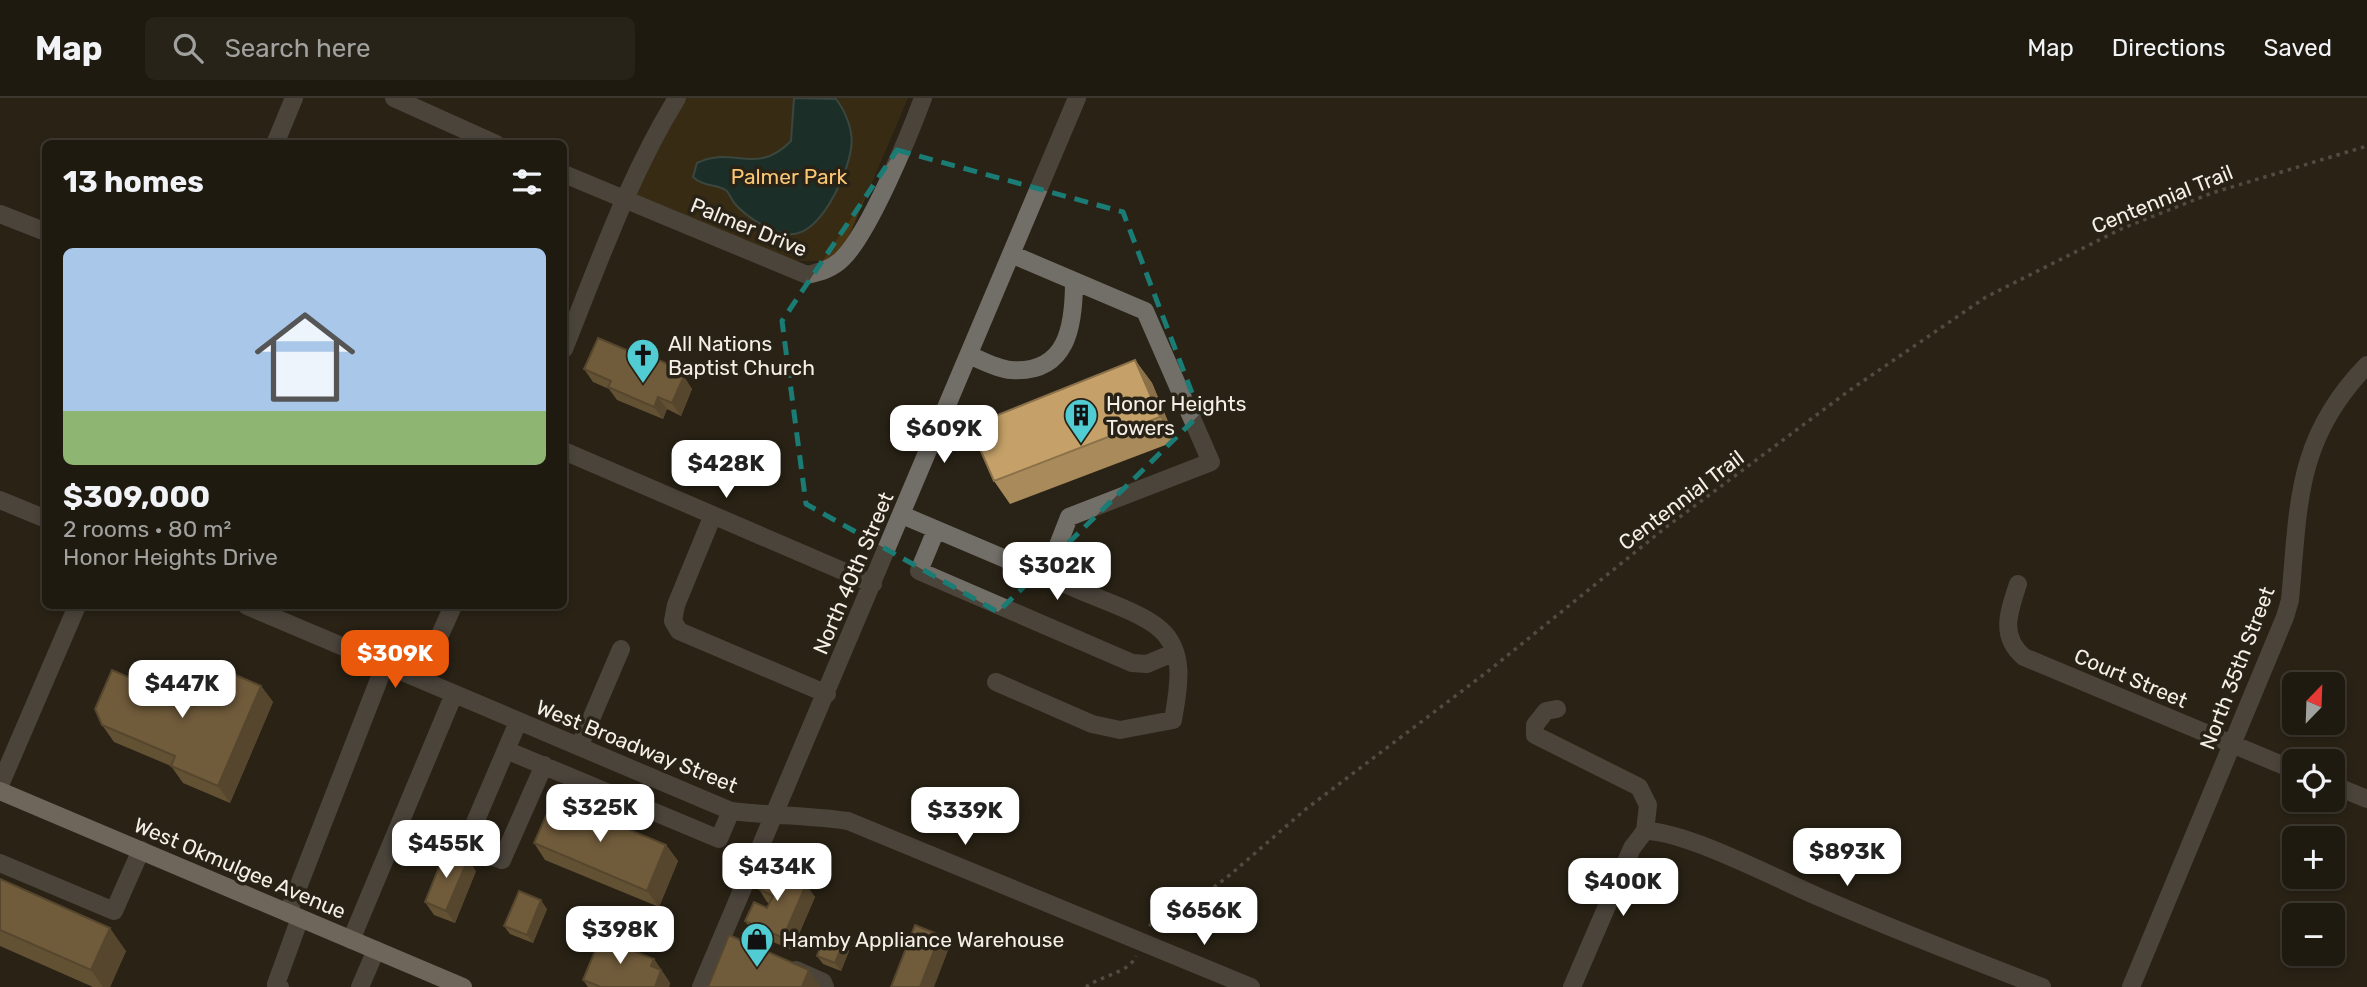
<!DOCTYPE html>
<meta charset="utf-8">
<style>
body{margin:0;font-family:Rubik,sans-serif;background:#272319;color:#f1f3f6;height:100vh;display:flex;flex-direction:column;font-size:26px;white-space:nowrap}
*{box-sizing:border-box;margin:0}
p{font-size:23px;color:#a1a19f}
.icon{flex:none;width:38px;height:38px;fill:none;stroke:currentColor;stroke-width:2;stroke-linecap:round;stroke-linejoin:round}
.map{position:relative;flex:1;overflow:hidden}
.side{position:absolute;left:42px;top:42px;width:525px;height:469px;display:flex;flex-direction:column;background:#1f1a10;border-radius:10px;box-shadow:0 4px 10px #0003,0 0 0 2px #3c3830}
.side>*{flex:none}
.needle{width:46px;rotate:23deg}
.buttons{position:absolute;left:2282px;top:574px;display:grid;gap:14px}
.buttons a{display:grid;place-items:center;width:63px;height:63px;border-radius:10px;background:#1f1a10;box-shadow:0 4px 10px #0003,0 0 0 2px #3c3830;font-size:35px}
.price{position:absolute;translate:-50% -60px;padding:0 16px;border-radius:14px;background:#fff;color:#222;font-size:23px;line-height:46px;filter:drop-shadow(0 2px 4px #0008)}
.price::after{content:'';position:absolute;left:50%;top:42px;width:21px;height:16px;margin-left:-10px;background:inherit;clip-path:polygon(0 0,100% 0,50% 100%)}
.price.current{background:#ea580c;color:#fff}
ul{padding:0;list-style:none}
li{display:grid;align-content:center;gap:14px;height:371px;padding:0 21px}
li span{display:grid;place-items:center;height:217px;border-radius:10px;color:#555}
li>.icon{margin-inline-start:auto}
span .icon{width:126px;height:126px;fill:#fffc;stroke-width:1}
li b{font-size:30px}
h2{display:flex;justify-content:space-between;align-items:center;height:84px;padding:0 21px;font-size:30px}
header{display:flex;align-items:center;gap:42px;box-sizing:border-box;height:98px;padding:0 35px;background:#1f1a10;border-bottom:2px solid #3c3830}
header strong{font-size:33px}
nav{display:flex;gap:38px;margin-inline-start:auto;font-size:24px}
.search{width:490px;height:63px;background:#272319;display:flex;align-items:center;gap:18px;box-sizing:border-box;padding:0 24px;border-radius:10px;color:#a1a19f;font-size:26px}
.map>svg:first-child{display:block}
</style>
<header>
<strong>Map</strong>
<div class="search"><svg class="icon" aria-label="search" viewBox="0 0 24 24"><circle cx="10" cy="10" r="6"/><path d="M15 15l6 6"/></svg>Search here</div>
<nav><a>Map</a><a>Directions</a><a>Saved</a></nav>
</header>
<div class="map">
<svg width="2367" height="889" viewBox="0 0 2367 889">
<rect width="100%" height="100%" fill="#292216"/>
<path fill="#4b3613" d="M686,0H908L843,152L826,163H788L634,96Z"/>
<path fill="#093c3e" stroke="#507271" stroke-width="2" d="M794,0L836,1C846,14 854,34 851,51C847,78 819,141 787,136C770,134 747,119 736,107C732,103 730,97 727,93C717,85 705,90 693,79L697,65C732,47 756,79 791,43Z"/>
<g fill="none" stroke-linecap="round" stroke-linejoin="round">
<path stroke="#847e74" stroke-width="3.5" stroke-dasharray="3.5 5" stroke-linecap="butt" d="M1149,828L1158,820L1177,814L1196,803L1231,776L1306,711L1487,574L1665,430L1850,292L1986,199L2123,130L2212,95L2367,48
M1086,889C1102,877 1129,875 1136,858"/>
<path stroke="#726e68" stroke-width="18" d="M394,0L496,46
M275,46L294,0
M564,76L807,177C820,174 832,171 842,161C869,135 909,38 923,0
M0,116L46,134
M1011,156L1145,213L1211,364L1069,419L1046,478
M564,251C598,167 629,78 677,0
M969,257C981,262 997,271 1011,272C1068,276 1074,227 1074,183
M564,353L873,486
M0,402L46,421
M713,417L676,507L673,523L679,533L827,596
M902,417C961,442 1020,467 1079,492C1102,502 1142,515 1160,531C1187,555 1178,592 1173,622L1120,632L1092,626L996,584
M936,432L919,473L1132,565L1147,566L1173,555
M2018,486C2009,514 1999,538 2024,559L2294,672
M247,508L731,713C770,718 809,717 848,723L1251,889
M420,581L453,508
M1557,611L1546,613L1535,627V637L1639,689L1648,707L1645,733
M518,624L467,743L470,751L502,762L544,667
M579,649L621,551
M506,652L719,741L731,713
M0,687L77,508
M2333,687L2367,701
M1645,733C1686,733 1777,781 1819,799C1892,831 1967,860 2042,889
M0,765L114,813L141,752
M288,815L385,566
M351,842L454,596
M796,872L823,884L825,889
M280,889L276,886L300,820
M360,889L376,852
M701,889L1077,0
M1572,889L1632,750L1645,733
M2131,889L2285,519L2290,502C2299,407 2295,341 2367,267"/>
<path stroke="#c2b9ad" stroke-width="18" d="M0,693L463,889"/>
</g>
<path fill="#a98a5a" d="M650,251L657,261L670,267L675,274L692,291L681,318L667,311L663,321L617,302L609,291L593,284L584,271L631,254Z
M1135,262L1152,285L1176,343L1010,406L994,383Z
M261,588L273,604L230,705L183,685L171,668L114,644L102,627L195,608Z
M534,745L666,747L678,763L659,809L545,762Z
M476,773L455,825L434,817L425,804Z
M0,781L126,853L110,889H93L0,848Z
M806,787L815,799L792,852L754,836L745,823L767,810L769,805L767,804L759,791Z
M547,811L533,845L510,836L504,828Z
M843,845L849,853L841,873L823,866L817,858Z
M630,852L654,861L670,885L669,889H588L583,882Z"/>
<path fill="#8a714a" d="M650,251L658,264L647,257Z
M1135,262L1152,285L1176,343L1160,319Z
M684,278L692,291L681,318L672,305Z
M658,299L667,311L663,321L654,309Z
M261,588L273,604L230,705L218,688Z
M666,747L678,763L659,809L647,793Z
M468,761L476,773L455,825L446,813Z
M806,787L815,799L792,852L783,840Z
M541,802L547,811L533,845L527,837Z
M110,830L126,853L110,889H103L91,872Z
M940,837L949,850L934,889H920Z
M621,839L630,851L618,847Z
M843,845L849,853L841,873L835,865Z
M654,861L670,885L669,889H655L651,868Z
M809,872L820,888V889H802Z"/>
<path fill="#c5a169" stroke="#8a714a" stroke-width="2" d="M598,240L631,254L634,245L650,251L647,257L670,267L668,271L684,278L672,305L658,299L654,309L608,289L611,283L584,271Z
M1135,262L1160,319L994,383L970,328Z
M213,567L261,588L218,688L171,668L175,658L102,627L95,611L112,572L195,608Z
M554,700L666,747L647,793L534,745Z
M446,752L468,761L446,813L425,804Z
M768,770L806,787L783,840L745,823L754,804L767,810L773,798L759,791Z
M0,781L110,830L91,872L0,832Z
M519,793L541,802L527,837L504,828Z
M915,827L940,837L920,889H891Z
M604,831L621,839L618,847L654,861L651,868L661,872L655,889H601L583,882Z
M729,837L809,872L802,889H708Z
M825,837L843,845L835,865L817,858Z"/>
<path d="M0 0H2367V889H0ZM897,52L1123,114L1200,316L998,514L806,406L782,223Z" fill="#292216" fill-opacity=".55" fill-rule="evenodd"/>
<path fill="none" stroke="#1a7c74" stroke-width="5" stroke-dasharray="14 9" stroke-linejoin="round" d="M897,52L1123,114L1200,316L998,514L806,406L782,223Z"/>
<defs>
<symbol id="church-pin" viewBox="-11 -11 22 30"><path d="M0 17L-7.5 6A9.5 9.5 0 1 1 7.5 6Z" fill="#51ccd2" stroke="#292216"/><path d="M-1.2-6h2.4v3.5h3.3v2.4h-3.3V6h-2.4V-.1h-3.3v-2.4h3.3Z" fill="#111"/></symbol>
<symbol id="building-pin" viewBox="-11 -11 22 30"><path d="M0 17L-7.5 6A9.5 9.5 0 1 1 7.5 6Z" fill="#51ccd2" stroke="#292216"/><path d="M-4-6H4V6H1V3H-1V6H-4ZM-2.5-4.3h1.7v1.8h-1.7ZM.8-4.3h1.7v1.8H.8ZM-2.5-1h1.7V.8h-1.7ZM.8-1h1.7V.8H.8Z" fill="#111"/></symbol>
<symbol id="shop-pin" viewBox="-11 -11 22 30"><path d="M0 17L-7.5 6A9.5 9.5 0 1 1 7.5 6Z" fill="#51ccd2" stroke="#292216"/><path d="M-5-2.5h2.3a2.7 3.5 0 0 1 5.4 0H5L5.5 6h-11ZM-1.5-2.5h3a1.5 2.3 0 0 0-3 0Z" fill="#111"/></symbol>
</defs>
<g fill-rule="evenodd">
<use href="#church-pin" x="624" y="238" width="38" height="52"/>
<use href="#building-pin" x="1062" y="298" width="38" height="52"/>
<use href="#shop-pin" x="738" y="822" width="38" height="52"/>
</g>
<g text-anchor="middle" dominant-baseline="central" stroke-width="7" stroke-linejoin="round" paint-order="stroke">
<g font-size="21" fill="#f9c776" stroke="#292216">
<text x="789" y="78">Palmer Park</text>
</g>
<g font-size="21" fill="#f4efe7" stroke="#292216">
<text transform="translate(2162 101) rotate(-22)">Centennial Trail</text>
<text transform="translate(749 129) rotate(22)">Palmer Drive</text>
<text transform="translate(1681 402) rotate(-37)">Centennial Trail</text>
<text transform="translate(853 475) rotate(-67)">North 40th Street</text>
<text transform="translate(2237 570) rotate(-69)">North 35th Street</text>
<text transform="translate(2131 580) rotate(23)">Court Street</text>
<text transform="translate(637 648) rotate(22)">West Broadway Street</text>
<text transform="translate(240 770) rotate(23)">West Okmulgee Avenue</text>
</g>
<g font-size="21" fill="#f4efe7" stroke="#292216" text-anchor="start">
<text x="668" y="245">All Nations<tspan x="668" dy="24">Baptist Church</tspan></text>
<text x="1106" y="305">Honor Heights<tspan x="1106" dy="24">Towers</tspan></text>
<text x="782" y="841">Hamby Appliance Warehouse</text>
</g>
</g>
</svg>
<div class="buttons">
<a><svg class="needle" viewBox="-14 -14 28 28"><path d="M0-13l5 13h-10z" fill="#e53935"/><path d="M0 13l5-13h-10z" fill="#a1a19f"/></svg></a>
<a><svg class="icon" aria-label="locate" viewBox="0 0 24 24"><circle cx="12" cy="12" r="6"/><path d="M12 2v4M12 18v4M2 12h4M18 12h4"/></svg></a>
<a>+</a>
<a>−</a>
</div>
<b class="price" style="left:944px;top:367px">$609K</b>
<b class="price" style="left:726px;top:402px">$428K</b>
<b class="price" style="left:1057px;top:504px">$302K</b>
<b class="price current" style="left:395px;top:592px">$309K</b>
<b class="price" style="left:182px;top:622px">$447K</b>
<b class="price" style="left:600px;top:746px">$325K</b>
<b class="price" style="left:965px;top:749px">$339K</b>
<b class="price" style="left:446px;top:782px">$455K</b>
<b class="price" style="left:1847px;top:790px">$893K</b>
<b class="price" style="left:777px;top:805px">$434K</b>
<b class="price" style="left:1623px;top:820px">$400K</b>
<b class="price" style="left:1204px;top:849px">$656K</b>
<b class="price" style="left:620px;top:868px">$398K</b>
<section class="side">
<h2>13 homes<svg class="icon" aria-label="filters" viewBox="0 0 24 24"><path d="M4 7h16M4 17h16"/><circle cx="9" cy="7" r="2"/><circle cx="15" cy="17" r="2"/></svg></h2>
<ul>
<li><span style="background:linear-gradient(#a9c7e8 75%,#8fb573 0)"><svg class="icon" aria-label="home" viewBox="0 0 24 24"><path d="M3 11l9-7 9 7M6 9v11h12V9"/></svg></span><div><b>$309,000</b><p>2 rooms · 80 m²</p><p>Honor Heights Drive</p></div></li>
</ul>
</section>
</div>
